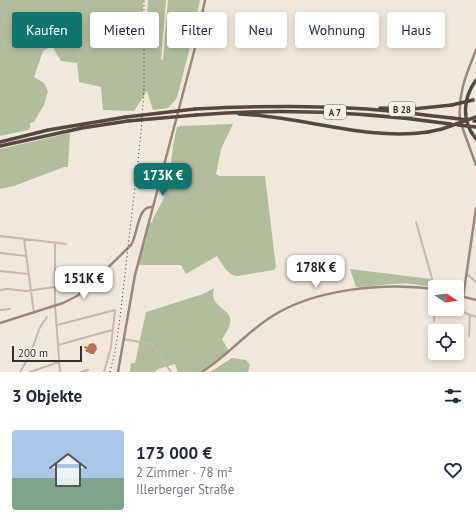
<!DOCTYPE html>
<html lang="de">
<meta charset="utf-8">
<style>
body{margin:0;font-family:"PT Sans",sans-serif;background:#f6f6f7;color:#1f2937;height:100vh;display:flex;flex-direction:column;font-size:15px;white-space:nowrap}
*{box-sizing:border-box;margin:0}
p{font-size:13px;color:#747a83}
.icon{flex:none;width:22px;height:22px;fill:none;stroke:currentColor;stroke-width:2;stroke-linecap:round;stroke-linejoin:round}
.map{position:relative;height:372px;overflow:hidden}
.details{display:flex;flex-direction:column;background:#fff;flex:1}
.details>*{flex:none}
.banner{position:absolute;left:12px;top:12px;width:452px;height:36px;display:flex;gap:8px}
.needle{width:26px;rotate:103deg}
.fabs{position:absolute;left:428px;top:280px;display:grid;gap:8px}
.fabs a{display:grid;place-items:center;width:36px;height:36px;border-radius:4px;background:#fff;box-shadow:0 2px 6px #0003;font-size:20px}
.scale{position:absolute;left:12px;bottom:10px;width:70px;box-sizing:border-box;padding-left:4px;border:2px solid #352d29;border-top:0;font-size:11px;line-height:14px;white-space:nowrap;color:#352d29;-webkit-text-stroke:3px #f8f1e9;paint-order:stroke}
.price{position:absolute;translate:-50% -34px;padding:0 9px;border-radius:8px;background:#fff;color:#222;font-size:13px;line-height:26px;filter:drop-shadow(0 1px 2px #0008)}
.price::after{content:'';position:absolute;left:50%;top:24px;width:12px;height:9px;margin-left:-6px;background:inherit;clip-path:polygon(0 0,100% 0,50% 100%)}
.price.selected{background:#0f766e;color:#fff}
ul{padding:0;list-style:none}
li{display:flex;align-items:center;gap:12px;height:100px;padding:0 12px}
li+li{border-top:1px solid #e0e1e3}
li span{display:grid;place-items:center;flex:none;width:112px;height:80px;border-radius:4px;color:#555}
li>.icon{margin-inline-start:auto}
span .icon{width:48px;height:48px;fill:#fffc;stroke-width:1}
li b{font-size:17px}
h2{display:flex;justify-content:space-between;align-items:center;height:48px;padding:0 12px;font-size:17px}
.pill{padding:0 14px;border-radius:4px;background:#fff;box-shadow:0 2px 6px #0003;font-size:14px;line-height:36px}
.pill.selected{background:#0f766e;color:#fff}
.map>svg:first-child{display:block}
</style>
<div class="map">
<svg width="476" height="372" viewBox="0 0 476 372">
<rect width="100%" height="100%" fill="#f0e8dd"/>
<path fill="#b2bd9e" d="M0,0H145L143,2V28L146,29L148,0H166L161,60L163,59L168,0H200L192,39L177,98L168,108L153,110L147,91L134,111L103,110L101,87L79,82L77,63L61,61L52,46L43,51L34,77L44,83L48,91L44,105L34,122L30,123V128L28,130L0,136Z
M233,124L221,149L216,174L219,176H265L276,267L274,270L238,276C228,276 222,264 217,256L186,274L181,265H138L148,224L152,222C155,212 163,203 166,192C172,170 171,149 177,127L181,126Z
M70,133L68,167H64L14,186L0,189V149Z
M350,269L431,279L433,285C427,287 420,285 412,284C393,282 375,287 356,287Z
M214,288C207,315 247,304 222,339L229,351L212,365L201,372H178L175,364L158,369L155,372H130L131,363H135L146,312L203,294Z
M232,358L246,360L250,365L248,372H210Z"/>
<path fill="#bb6e50" d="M93,343L96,345L97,349L94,354H91L85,351L87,349L84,348L85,346L88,347L89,344Z"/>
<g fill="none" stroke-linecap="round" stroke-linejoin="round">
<path stroke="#c7b8aa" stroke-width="2" d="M416,222L435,289L434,322
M0,236L66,244
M24,239L34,313
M55,243V305L60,372
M0,253L26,256
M0,271L28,274
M467,274L476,282
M0,290L7,289L26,291L55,287
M457,309L470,315L476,317
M0,310L10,309
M57,325L115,310L111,347L104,372
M469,336L470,315
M123,339L152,344L171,372
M58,345L112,330
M20,372L30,355L40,327L47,317
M30,372L59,362
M81,372L88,370"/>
<path stroke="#9a887b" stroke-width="2.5" d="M460,119C458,93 466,75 476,50
M461,124L476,165
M457,295L476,300
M463,298L476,208
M0,323L63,303L77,296L87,288L131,245C138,235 137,206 152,207
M118,372L135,275L196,44L205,0
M202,372C226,357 244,335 268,319C311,289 384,282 435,289"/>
<path stroke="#554841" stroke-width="3.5" d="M476,80C463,98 461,121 476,139
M380,108L413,109L452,105
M195,109C253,106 310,105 367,109C396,111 424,115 452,118
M239,114C302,116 365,141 428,132
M196,115C281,108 366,112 451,124
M474,121H476
M0,142L48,130L126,117
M0,146L82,128L128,121"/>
<path stroke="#352d29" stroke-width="1" stroke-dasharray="1 3" stroke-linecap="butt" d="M110,372L115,352L120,318L141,133L144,88V0"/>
<path stroke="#554841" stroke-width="3.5" d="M452,105L473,100
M126,117L195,109
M452,118L467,120
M128,121L196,115
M458,125L476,127
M428,132L442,129L476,117"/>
</g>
<g text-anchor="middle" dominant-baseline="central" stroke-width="4" stroke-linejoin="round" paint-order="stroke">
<g fill="#f8f1e9" stroke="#706863" stroke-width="1">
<rect x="389" y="102" width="26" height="14" rx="3"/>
<rect x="324" y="105" width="22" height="14" rx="3"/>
</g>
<g font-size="9" font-weight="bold" fill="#352d29">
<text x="402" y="109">B 28</text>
<text x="335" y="112">A 7</text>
</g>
</g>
</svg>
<div class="fabs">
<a><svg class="needle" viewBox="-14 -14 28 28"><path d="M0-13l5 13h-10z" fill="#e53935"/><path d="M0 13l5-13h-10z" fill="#747a83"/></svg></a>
<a><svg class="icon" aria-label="locate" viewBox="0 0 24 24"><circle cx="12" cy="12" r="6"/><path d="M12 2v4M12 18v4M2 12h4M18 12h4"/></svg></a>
</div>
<div class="scale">200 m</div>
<b class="price selected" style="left:163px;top:197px">173K €</b>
<b class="price" style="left:316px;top:289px">178K €</b>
<b class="price" style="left:84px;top:300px">151K €</b>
<div class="banner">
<a class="pill selected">Kaufen</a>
<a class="pill">Mieten</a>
<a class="pill">Filter</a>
<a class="pill">Neu</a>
<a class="pill">Wohnung</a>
<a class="pill">Haus</a>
</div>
</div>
<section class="details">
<h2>3 Objekte<svg class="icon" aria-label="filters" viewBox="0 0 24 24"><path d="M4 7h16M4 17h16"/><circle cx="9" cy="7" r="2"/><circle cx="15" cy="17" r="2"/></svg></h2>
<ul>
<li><span style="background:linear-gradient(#a9c7e8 60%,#7fa58c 0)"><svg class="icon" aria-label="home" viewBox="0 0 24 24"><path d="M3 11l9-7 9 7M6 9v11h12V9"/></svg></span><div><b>173 000 €</b><p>2 Zimmer · 78 m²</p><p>Illerberger Straße</p></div><svg class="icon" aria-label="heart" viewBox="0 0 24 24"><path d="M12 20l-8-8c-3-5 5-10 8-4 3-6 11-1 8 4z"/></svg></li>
</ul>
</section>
